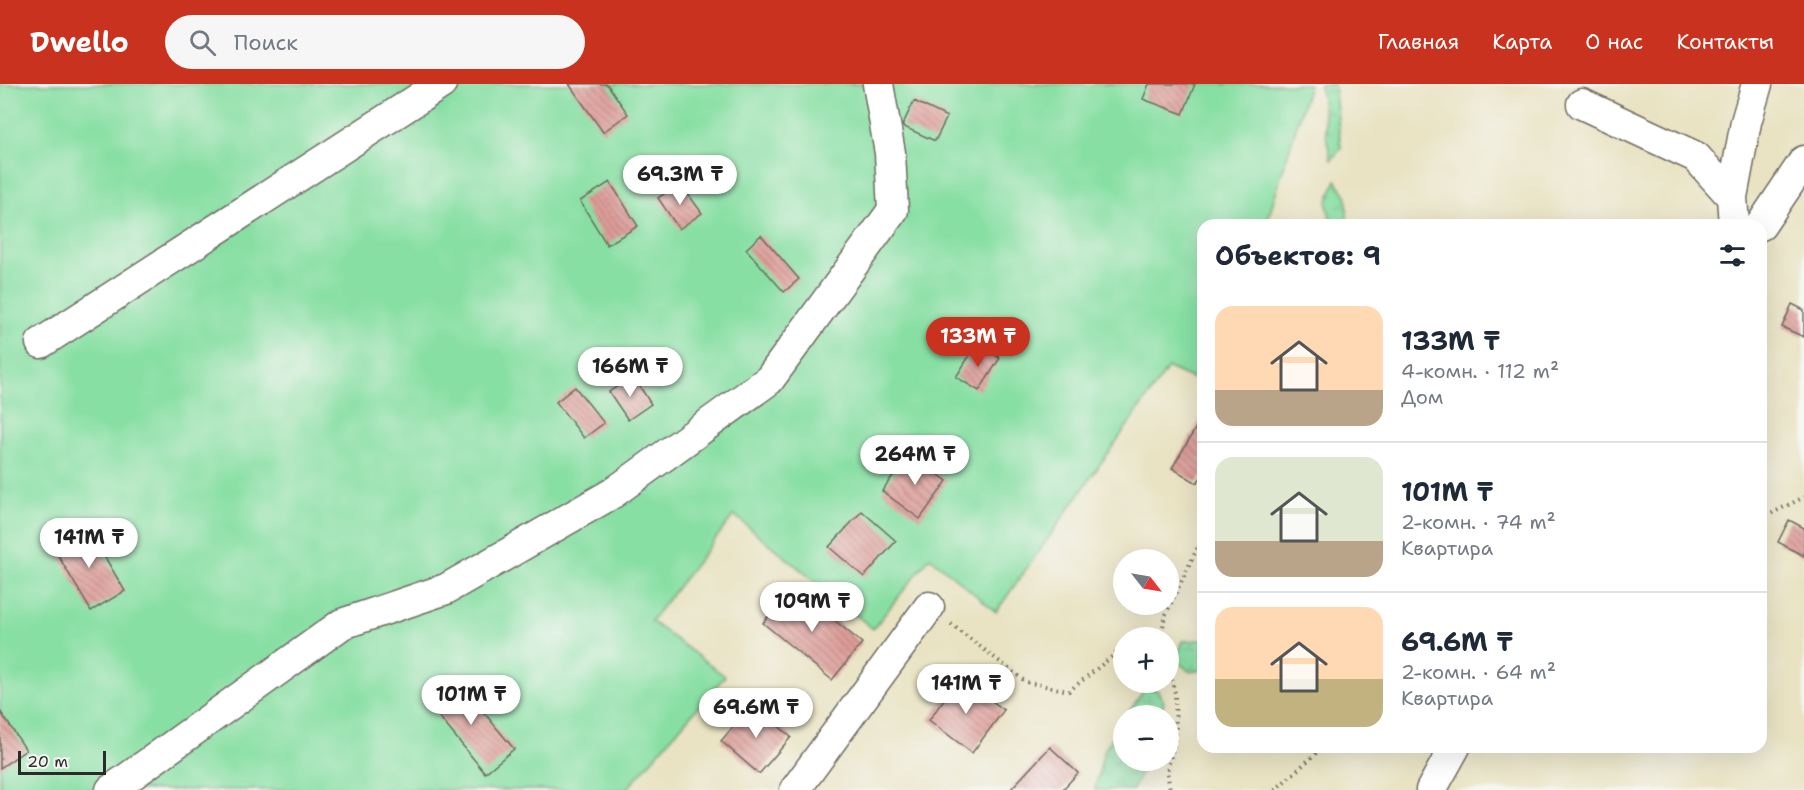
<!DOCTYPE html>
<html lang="ru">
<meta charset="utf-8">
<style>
body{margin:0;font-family:"Shantell Sans",sans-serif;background:#f6f6f7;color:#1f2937;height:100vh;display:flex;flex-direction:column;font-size:22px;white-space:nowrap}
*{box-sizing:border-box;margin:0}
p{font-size:20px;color:#747a83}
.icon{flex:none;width:33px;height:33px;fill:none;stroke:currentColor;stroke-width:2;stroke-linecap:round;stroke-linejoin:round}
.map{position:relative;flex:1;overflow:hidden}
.panel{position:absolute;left:1197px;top:135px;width:570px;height:534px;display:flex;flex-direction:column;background:#fff;border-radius:18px;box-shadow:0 6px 24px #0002}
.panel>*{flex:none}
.needle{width:39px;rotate:121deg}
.fabs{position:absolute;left:1113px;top:465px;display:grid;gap:12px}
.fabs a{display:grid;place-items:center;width:66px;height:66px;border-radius:50%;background:#fff;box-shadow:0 6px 24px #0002;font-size:30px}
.scale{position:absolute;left:18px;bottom:15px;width:88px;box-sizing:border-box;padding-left:6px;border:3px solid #2b2b2b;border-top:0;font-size:16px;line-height:21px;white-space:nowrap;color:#2b2b2b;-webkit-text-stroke:4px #f6f6f2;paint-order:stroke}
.price{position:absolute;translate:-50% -51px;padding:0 14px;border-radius:21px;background:#fff;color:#222;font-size:20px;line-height:39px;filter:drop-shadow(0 2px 3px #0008)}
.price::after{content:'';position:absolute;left:50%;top:36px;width:18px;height:14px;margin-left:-9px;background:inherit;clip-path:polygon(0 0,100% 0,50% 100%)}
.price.current{background:#c8321e;color:#fff}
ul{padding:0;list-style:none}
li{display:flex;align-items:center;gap:18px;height:150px;padding:0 18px}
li+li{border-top:2px solid #e0e1e3}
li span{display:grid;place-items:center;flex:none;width:168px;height:120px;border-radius:18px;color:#555}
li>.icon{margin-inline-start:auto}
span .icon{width:72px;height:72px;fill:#fffc;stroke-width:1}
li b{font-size:26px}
h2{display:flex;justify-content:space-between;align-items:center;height:72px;padding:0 18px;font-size:26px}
header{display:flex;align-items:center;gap:36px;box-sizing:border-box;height:84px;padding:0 30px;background:#c8321e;color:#fff}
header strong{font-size:28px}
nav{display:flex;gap:33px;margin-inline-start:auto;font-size:21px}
.search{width:420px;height:54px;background:#f6f6f7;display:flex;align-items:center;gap:15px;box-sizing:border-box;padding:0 21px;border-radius:33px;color:#747a83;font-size:22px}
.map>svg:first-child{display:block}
</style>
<header>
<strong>Dwello</strong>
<div class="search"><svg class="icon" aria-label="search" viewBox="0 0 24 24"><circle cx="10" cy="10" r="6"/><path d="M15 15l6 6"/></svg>Поиск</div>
<nav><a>Главная</a><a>Карта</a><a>О нас</a><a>Контакты</a></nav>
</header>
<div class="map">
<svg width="1804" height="706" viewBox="0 0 1804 706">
<defs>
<pattern id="wetland-marsh" width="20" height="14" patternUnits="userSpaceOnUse" patternTransform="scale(1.5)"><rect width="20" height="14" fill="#87dfa3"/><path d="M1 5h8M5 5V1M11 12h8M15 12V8" fill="none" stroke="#75c08c"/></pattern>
<pattern id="building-back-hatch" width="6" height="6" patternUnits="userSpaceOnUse" patternTransform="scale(1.5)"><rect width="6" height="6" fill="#de9d99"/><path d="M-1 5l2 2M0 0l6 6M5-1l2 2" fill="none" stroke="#b4807d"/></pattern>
</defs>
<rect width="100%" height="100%" fill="#f6f6f2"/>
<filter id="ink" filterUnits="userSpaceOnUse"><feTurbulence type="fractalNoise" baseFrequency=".0167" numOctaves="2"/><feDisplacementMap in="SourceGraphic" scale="12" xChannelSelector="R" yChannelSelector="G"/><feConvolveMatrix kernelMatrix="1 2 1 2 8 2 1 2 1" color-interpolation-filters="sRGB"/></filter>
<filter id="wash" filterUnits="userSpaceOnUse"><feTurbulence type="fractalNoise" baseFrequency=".008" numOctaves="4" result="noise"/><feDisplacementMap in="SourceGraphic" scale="24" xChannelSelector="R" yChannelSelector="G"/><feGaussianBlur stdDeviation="1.35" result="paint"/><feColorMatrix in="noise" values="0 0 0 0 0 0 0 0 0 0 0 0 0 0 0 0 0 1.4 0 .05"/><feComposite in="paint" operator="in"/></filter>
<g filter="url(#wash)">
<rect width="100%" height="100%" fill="#e9e3c3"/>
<path fill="#87dfa3" stroke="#598567" stroke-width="1.5" d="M0,0H1309V1L1266,141H1203V299L1168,284L996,528L930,473L873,545L734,431L651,537L725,592L626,706H0Z"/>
<path fill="url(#wetland-marsh)" stroke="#598567" stroke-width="1.5" d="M1320,0H1334L1341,64L1331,76L1327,56Z
M1336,96L1347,113V141H1331L1327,119Z
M1203,556V586L1190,588L1176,576L1183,557Z
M1144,606H1157L1164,618L1160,631H1127Z
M1123,637L1124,676L1146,677L1133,706H1095L1104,667Z"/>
<g id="blocks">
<path fill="url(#building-back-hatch)" d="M569,0H607L628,30L603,48Z
M1149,0H1195L1183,30L1143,15Z
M914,17L947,33L935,57L902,42Z
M610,98L638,142L607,161L580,117Z
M680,99L702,129L679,145L658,114Z
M761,151L799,195L784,208L746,165Z
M1792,220L1804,226V253L1782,243Z
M977,260L1000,274L979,307L956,293Z
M633,292L651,320L628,336L609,308Z
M575,303L604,339L584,354L556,318Z
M1203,332V390L1197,399L1172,384Z
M909,369L947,397L920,435L882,407Z
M862,427L896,457L864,493L829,463Z
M1789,436L1804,444V472L1778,458Z
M87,443L125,507L91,527L53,463Z
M793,502L862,559L832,596L763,539Z
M960,593L1004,626L972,669L929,636Z
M457,596L514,665L485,689L428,619Z
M753,620L791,653L759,690L721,657Z
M0,627L26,666L0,684Z
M1050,663L1078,689L1062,706H1010Z"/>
</g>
</g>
<g filter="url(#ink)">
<use href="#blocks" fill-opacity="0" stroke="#6e6b60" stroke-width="1.5"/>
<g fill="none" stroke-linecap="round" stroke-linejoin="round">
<defs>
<path id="minor" d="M1582,20L1696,73L1732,113
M1734,141L1732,113L1746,38L1757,0
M1761,141L1804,77
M41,259L441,0
M111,706L342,540L446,505L613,409L769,296L893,126L890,69L878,0
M795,706L929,523
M1431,706L1455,663"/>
</defs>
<use href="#minor" stroke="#6e6b60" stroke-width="33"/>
<path stroke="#6e6b60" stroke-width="4" stroke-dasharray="1.5 4.5" stroke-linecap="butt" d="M1761,435L1804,413
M951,540L1026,598L1069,607L1124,563
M1161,554L1165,532L1203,452
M1168,584L1175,609L1176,653L1167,687L1170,706
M1275,706L1323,663"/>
<use href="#minor" stroke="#fff" stroke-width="30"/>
</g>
</g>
</svg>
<div class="fabs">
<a><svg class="needle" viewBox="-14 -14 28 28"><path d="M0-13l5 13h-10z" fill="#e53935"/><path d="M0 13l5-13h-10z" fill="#747a83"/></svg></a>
<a>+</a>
<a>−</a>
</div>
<div class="scale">20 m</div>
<b class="price" style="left:680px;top:122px">69.3M ₸</b>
<b class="price current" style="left:978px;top:284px">133M ₸</b>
<b class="price" style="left:630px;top:314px">166M ₸</b>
<b class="price" style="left:915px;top:402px">264M ₸</b>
<b class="price" style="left:89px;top:485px">141M ₸</b>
<b class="price" style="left:812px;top:549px">109M ₸</b>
<b class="price" style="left:966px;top:631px">141M ₸</b>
<b class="price" style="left:471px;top:642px">101M ₸</b>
<b class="price" style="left:756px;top:655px">69.6M ₸</b>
<section class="panel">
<h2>Объектов: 9<svg class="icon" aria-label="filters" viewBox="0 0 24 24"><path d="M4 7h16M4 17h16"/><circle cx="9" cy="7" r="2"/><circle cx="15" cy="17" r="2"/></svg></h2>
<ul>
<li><span style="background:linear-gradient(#ffd9b3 70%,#b9a48a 0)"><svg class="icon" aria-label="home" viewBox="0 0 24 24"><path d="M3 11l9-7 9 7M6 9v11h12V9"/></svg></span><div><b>133M ₸</b><p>4-комн. · 112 m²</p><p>Дом</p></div></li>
<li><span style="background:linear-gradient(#dfe7d0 70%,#b9a48a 0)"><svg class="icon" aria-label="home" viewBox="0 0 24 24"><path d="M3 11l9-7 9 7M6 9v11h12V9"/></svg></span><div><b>101M ₸</b><p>2-комн. · 74 m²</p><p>Квартира</p></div></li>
<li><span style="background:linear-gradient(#ffd9b3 60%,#c2b280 0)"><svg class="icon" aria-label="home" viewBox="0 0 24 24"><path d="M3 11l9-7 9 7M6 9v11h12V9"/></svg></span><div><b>69.6M ₸</b><p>2-комн. · 64 m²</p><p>Квартира</p></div></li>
</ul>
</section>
</div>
